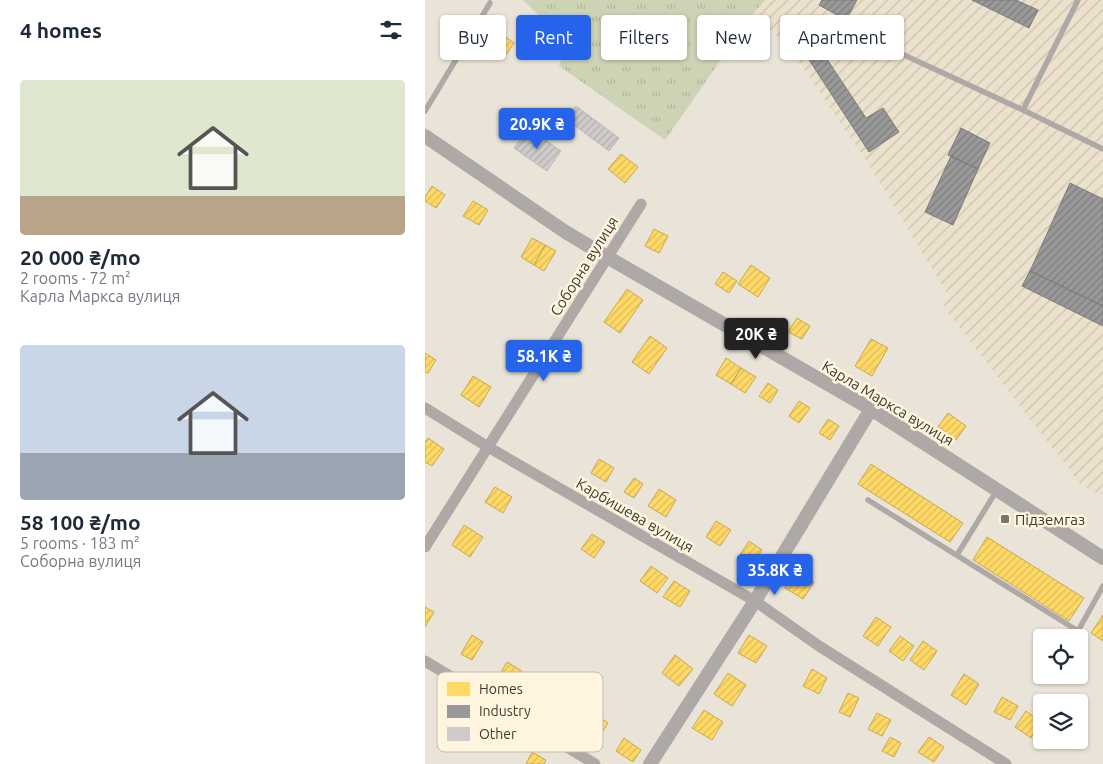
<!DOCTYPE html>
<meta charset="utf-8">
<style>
body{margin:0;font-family:Ubuntu,sans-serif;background:#f2f2f3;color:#1f2937;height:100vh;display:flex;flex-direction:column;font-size:19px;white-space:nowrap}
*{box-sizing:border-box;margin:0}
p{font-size:16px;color:#747a83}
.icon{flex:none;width:28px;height:28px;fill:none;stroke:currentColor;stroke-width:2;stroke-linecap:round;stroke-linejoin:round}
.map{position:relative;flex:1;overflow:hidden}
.side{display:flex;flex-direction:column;background:#fff;width:425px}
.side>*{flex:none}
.hud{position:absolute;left:15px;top:15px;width:475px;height:45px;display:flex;gap:10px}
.controls{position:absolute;left:608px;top:629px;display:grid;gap:10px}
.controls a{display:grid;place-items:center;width:55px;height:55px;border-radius:5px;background:#fff;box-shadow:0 1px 4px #0004;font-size:25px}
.price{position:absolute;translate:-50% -42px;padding:0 11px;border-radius:5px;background:#2563eb;color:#fff;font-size:16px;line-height:32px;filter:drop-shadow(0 1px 2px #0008)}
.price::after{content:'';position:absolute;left:50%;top:30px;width:15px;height:11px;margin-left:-8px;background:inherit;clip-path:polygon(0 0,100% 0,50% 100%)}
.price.on{background:#222;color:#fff}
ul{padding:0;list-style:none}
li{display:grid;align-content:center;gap:10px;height:265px;padding:0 20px}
li span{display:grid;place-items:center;height:155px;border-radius:5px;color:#555}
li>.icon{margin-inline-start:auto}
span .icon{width:90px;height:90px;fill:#fffc;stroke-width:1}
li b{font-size:21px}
h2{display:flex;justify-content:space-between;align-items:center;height:60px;padding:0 20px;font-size:21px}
.pill{padding:0 18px;border-radius:5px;background:#fff;box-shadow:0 1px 4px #0004;font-size:18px;line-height:45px}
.pill.on{background:#2563eb;color:#fff}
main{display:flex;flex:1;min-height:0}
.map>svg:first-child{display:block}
</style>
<main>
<section class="side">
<h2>4 homes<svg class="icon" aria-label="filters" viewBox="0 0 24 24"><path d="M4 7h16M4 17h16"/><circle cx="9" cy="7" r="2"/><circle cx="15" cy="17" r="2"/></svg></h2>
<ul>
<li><span style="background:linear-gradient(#dfe7d0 75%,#b9a48a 0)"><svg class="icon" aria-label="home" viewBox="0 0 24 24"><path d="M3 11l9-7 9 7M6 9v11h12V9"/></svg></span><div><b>20 000 ₴/mo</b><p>2 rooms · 72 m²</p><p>Карла Маркса вулиця</p></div></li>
<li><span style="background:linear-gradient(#c9d6e8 70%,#9aa5b1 0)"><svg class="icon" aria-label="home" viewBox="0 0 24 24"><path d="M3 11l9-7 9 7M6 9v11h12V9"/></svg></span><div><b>58 100 ₴/mo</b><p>5 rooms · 183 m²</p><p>Соборна вулиця</p></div></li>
</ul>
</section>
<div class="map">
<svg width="678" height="764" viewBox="0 0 678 764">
<defs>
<pattern id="industrial-furrows" width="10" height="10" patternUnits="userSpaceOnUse" patternTransform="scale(1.25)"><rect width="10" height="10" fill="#ebe1cc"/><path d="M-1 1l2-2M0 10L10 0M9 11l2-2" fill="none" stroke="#cbc2b0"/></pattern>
<pattern id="grass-tufts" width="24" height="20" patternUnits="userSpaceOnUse" patternTransform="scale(1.25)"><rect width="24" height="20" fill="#cdd4b5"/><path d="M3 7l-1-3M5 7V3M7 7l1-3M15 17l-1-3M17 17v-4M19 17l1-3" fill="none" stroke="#b1b79c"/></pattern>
<pattern id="homes-hatch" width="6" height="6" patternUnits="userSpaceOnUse" patternTransform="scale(1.25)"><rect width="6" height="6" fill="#ffd966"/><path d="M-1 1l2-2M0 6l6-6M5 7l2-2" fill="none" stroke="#dcbb59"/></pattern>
<pattern id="industry-hatch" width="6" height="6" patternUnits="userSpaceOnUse" patternTransform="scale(1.25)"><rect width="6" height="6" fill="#999"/><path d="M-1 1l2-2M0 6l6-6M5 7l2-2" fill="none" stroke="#7e7e7d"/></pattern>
<pattern id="building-hatch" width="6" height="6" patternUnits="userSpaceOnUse" patternTransform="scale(1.25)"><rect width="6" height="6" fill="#cecbca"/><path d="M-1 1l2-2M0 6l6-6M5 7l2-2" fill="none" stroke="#b2afae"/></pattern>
</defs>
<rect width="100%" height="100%" fill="#eae4d8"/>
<path fill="url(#industrial-furrows)" d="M340,0H678V496L656,485L518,306L524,297L446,168L365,49L329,14Z"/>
<path fill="url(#grass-tufts)" d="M98,0H340L328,14L240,140L134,66L143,44Z"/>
<path fill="url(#homes-hatch)" stroke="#c5a956" d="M68,28L89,43L78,59L57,44Z
M196,154L213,167L200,183L183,169Z
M7,186L20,195L11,208L0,201V197Z
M48,201L63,210L54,225L38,216Z
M229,229L243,236L234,253L220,246Z
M107,238L120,245L109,265L96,257Z
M120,245L131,251L119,271L109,265Z
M326,265L345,278L333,297L313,284Z
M298,272L312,281L304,293L290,284Z
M202,289L218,300L195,333L179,322Z
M372,318L385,326L377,339L363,332Z
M225,336L242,348L224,374L207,362Z
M446,339L463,348L447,376L430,366Z
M0,353L11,360L3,373L0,372Z
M301,358L316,368L306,384L291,375Z
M316,368L331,377L320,393L306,384Z
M48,376L66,387L54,407L36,395Z
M343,383L353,390L345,403L334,396Z
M374,401L385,408L374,423L364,416Z
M523,413L541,426L531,440L513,427Z
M403,419L414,426L405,440L394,433Z
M3,438L19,449L7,466L0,462V443Z
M174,459L189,468L181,482L166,473Z
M446,464L538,523L525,542L433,484Z
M209,478L218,484L209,498L199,492Z
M70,487L87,497L78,513L60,502Z
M234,489L251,500L241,517L223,506Z
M291,521L306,530L295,546L281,537Z
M39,525L58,537L45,557L27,545Z
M167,534L180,542L169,558L156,549Z
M562,537L659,598L644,621L548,560Z
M324,541L337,550L326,566L313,558Z
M226,566L243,578L232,593L215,581Z
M370,570L389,582L378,599L360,588Z
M249,581L265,591L255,607L238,597Z
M0,607L9,612L0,627Z
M678,615V641L666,633Z
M451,617L466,627L453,646L438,636Z
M47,635L58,642L47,660L36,654Z
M324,635L342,646L331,663L313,653Z
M475,636L489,646L478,661L464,651Z
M498,641L512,651L499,670L485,660Z
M250,655L268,669L254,686L237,673Z
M82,662L97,671L88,685L74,676Z
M387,669L402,678L394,694L378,686Z
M303,673L321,685L307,706L289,694Z
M539,674L554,684L541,705L526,695Z
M423,693L434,698L425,717L414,712Z
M577,697L593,706L585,720L569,712Z
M279,710L298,722L287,740L267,728Z
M601,711L616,722V723L606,738L590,727Z
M167,712L183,723L172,740L155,729Z
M452,713L466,720L457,736L443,729Z
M465,737L476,743L469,757L457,751Z
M504,737L519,747L509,762L493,752Z
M199,738L216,750L208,762L191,751Z
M107,752L121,760L119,764H101Z"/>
<path fill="url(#industry-hatch)" stroke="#7e7c7a" d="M397,0H432L421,20L394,5Z
M547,0H591L613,10L604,28Z
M388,38L441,118L458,108L474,132L444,152L375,46Z
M536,128L565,143L553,169L523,155Z
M526,156L553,169L528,225L500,212Z
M645,183L678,199V306L605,271Z
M605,271L678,306V326L597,286Z"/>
<path fill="url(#building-hatch)" stroke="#bbb7b6" d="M151,106L194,138L184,151L141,119Z
M103,128L136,151L122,171L89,148Z"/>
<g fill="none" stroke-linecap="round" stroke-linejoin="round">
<path stroke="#aea9a7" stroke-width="5.5" d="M423,29L598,110L678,149
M598,110L653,0
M0,111L65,3
M443,500L653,631L678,586
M532,555L572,490"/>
<path stroke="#aea9a7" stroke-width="11" d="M0,408L63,447L330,601L394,646L581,764
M0,547L216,204
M0,661L170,764"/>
<path stroke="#aea9a7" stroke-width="14" d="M0,136L139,231L182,257L446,409L678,558
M225,764L330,601L446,409"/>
</g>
<rect fill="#7a766b" stroke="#fff4de" stroke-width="2" x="575" y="514" width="10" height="10" rx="2.5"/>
<g text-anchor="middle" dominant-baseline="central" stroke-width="5" stroke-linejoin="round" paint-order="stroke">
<g font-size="15" fill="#3e3a31" stroke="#fff4de">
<text transform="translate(159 266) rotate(-58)">Соборна вулиця</text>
<text transform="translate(463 403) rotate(31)">Карла Маркса вулиця</text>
<text transform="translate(210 515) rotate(30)">Карбишева вулиця</text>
</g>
<g font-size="15" fill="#3e3a31" stroke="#fff4de" text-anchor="start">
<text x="590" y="519">Підземгаз</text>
</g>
</g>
<rect x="12" y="672" width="166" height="80" rx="8" fill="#fff4de" stroke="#c5bcaa" stroke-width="1"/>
<rect x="22" y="682" width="23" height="14" fill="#ffd966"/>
<rect x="22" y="705" width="23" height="13" fill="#999"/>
<rect x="22" y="727" width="23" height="14" fill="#cecbca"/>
<g font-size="14" fill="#3e3a31">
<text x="54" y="694">Homes</text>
<text x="54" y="716">Industry</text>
<text x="54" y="739">Other</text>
</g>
</svg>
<div class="controls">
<a><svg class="icon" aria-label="locate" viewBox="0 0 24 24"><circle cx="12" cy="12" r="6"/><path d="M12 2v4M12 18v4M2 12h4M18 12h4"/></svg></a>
<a><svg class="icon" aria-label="layers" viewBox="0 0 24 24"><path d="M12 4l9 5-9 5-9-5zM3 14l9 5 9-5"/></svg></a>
</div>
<b class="price" style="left:112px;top:150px">20.9K ₴</b>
<b class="price on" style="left:331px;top:360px">20K ₴</b>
<b class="price" style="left:119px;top:382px">58.1K ₴</b>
<b class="price" style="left:350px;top:596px">35.8K ₴</b>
<div class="hud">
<a class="pill">Buy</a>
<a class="pill on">Rent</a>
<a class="pill">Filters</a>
<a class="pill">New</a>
<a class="pill">Apartment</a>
</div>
</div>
</main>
